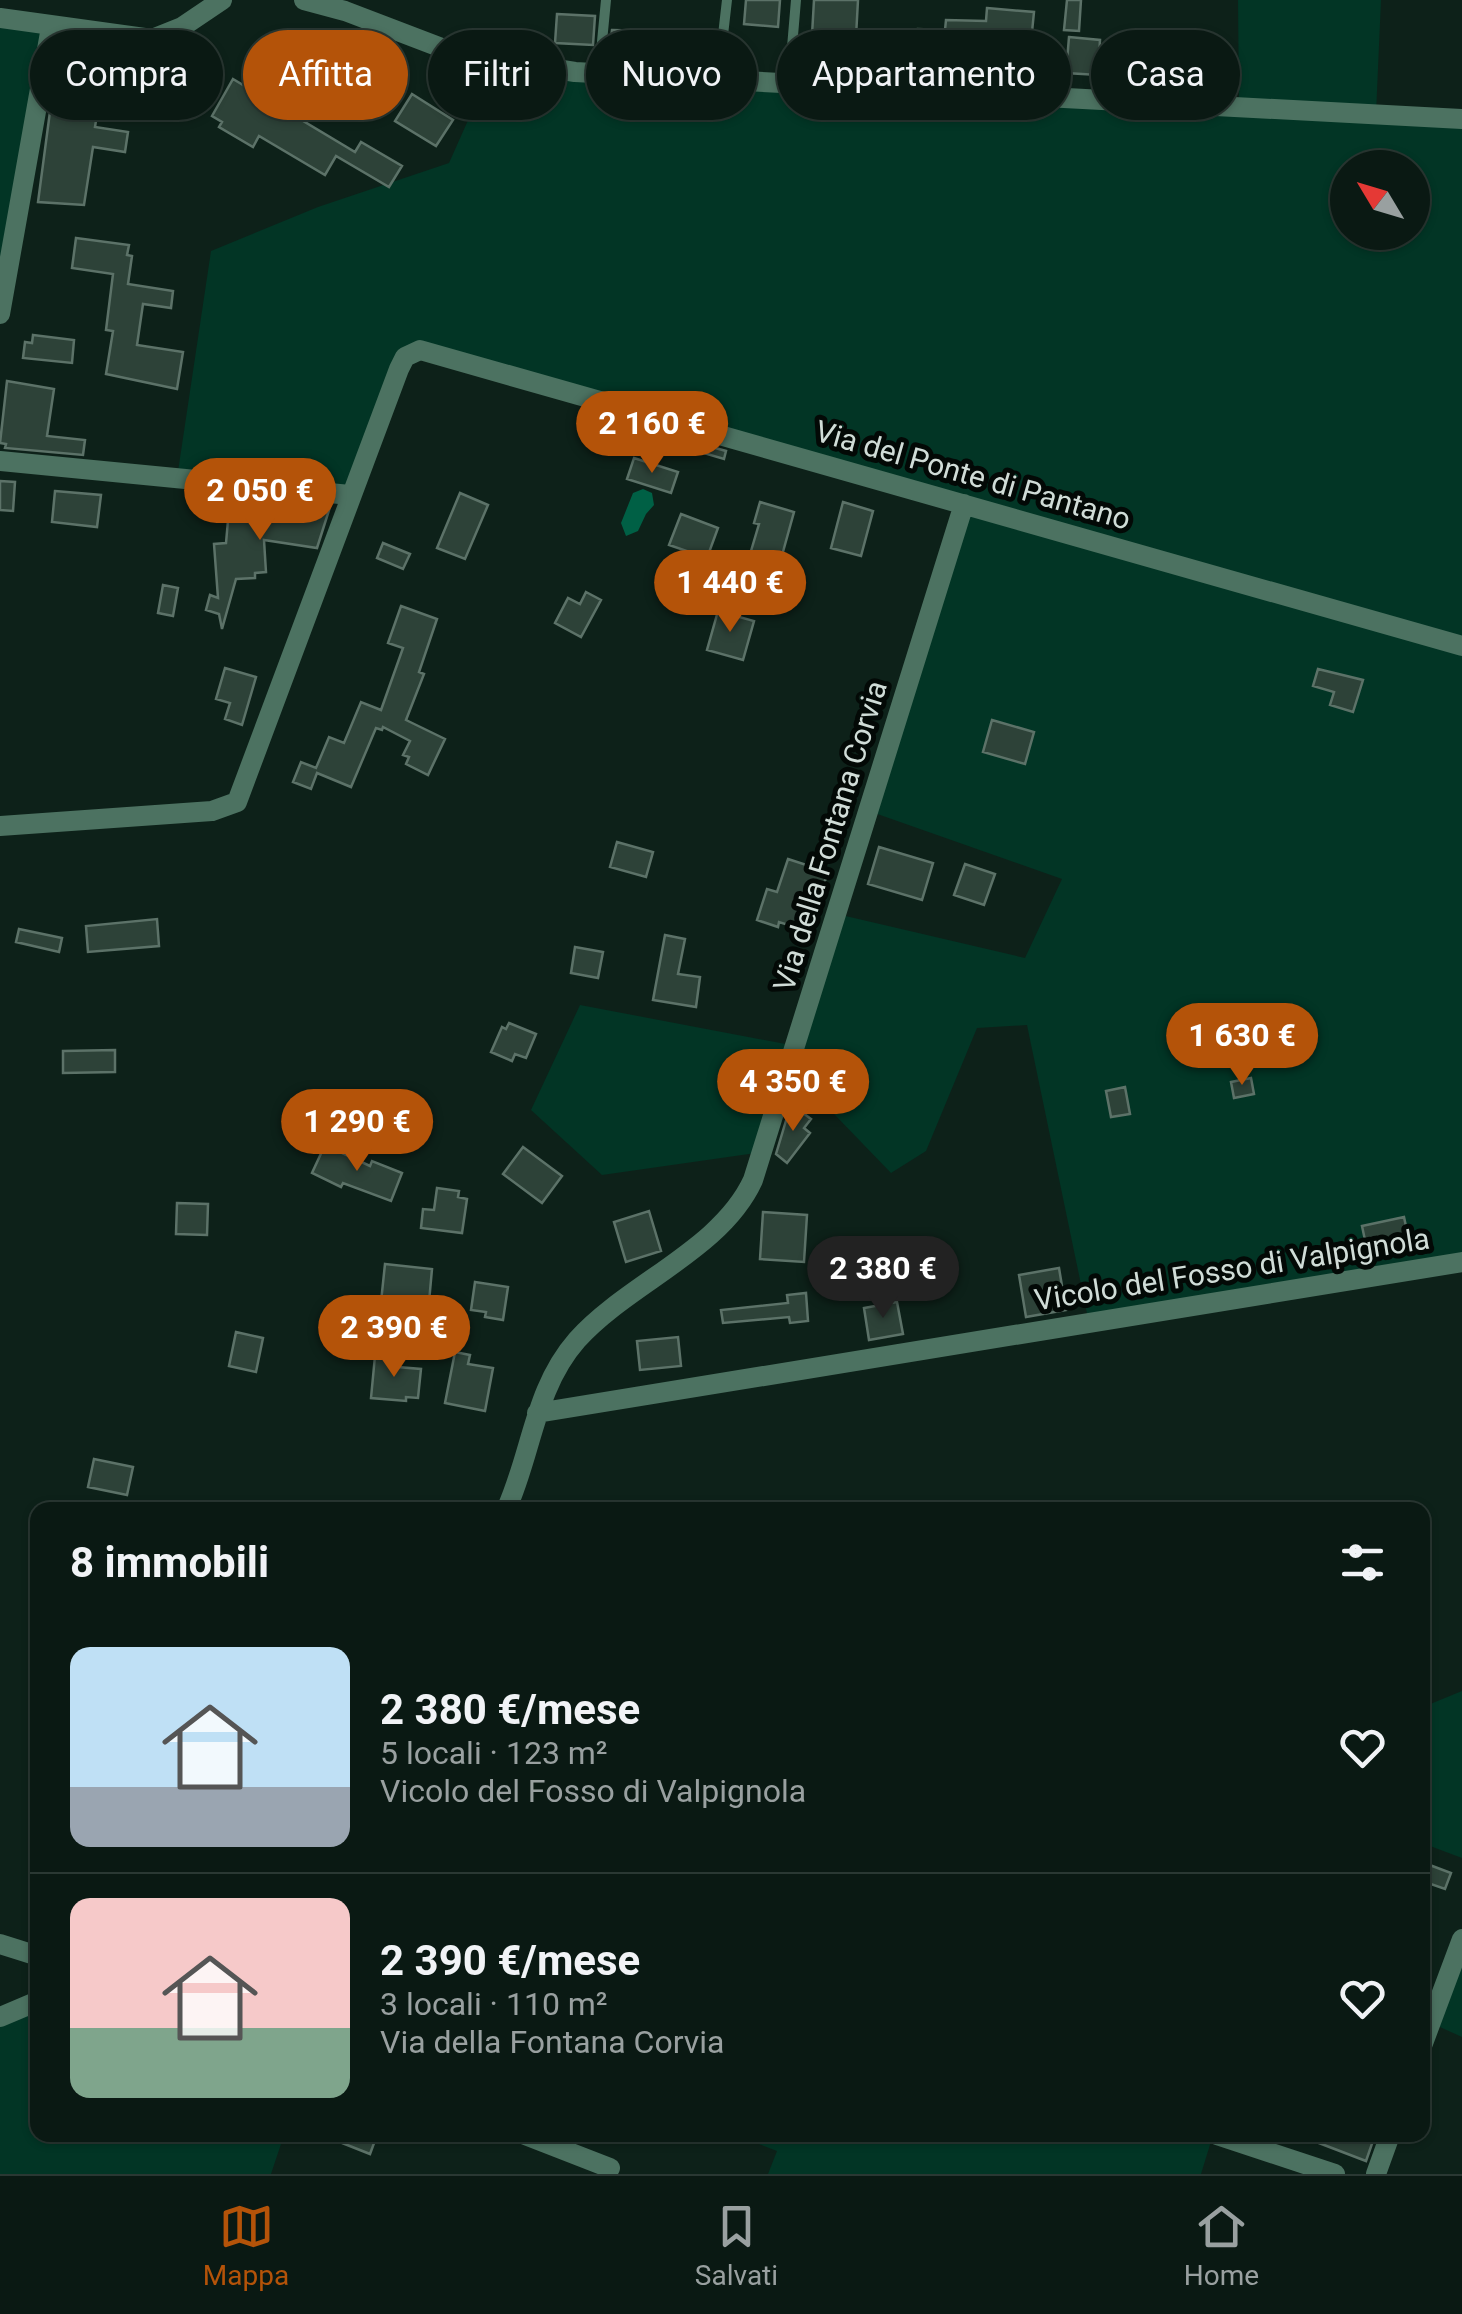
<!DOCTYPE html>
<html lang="it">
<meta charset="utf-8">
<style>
body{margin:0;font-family:Roboto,sans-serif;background:#13221c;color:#f1f3f6;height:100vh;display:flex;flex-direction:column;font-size:38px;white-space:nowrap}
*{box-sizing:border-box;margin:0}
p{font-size:32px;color:#99a0a0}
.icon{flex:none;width:55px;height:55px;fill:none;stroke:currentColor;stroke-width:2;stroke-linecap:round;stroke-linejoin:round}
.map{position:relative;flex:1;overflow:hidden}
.panel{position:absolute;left:30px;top:1502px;width:1400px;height:640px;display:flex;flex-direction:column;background:#0a1913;border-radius:20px;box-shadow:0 2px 8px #0004,0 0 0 2px #2a3833}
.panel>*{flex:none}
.guide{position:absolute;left:30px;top:30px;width:1402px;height:90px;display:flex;gap:20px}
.needle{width:65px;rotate:308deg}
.fabs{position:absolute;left:1330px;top:150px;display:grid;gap:20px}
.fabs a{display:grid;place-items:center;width:100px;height:100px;border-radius:50%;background:#0a1913;box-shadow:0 2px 8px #0004,0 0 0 2px #2a3833;font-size:50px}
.price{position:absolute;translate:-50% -85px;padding:0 22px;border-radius:35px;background:#b45309;color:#fff;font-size:32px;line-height:65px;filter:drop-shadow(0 2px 5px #0008)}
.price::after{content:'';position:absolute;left:50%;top:60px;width:30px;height:22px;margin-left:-15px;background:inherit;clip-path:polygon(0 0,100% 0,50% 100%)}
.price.current{background:#222;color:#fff}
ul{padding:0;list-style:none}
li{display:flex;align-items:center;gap:30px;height:250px;padding:0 40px}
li+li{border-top:2px solid #2a3833}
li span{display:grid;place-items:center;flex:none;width:280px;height:200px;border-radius:20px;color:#555}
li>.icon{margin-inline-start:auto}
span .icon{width:120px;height:120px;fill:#fffc;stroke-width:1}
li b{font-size:42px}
h2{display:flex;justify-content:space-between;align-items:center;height:120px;padding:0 40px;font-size:42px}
.tag{padding:0 35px;border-radius:45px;background:#0a1913;box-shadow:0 2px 8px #0004,0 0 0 2px #2a3833;font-size:35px;line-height:90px}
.tag.current{background:#b45309;color:#fff}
.tabs{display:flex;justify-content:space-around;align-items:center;height:140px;border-top:2px solid #2a3833;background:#0a1913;font-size:28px;color:#99a0a0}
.tabs a{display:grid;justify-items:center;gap:5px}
.tabs .current{color:#b45309}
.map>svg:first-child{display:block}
</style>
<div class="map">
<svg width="1462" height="2174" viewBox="0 0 1462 2174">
<rect width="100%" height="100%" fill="#0d2119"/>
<path fill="#023525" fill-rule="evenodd" d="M1238,0H1381L1376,114L1462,119V1262L1089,1323L1027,1025L977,1028L926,1151L891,1173L807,1086L782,1092L763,1152L602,1175L531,1110L580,1005L796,1046L837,914L1025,958L1062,879L866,810L964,504L415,351L350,495L177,478L211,251L318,207L449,163L494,62L1239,106ZM1348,168H1412V232H1348Z
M0,18L51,27L0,314Z
M1462,1691V1858L1422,1843L1423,1707Z
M1462,1939V2037L1431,2023Z
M37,2001L38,2135H284L271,2174H0V2018Z
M736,2135H1213L1201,2174H768L777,2151Z"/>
<path fill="#006045" d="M643,489L652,493L654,505L646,514L638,531L626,536L621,523L633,493Z"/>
<path fill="#2d4238" stroke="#5c7268" stroke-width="2.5" d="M746,0H780L778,27L744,24Z
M814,0H858L856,37L812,35Z
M1067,0H1081L1079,31L1064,30Z
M987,8L1034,12L1032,32L1019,31L1015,61L1059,66L1057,84L1012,81L983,78V74L944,73V68L917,67L918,29L945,30L946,20L986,21Z
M557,14L595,16L593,45L555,43Z
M612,30L653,31L652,50L614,49L610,46Z
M323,34L353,53L334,84L303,66Z
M1069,37L1100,40L1098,75L1066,73Z
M233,79L355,152L361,142L402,166L389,187L336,156L325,175L259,136L253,147L219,127L222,122L212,116Z
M81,92L100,95L95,127L128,132L125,152L93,147L84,205L38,202L51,104L79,108Z
M412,94L453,120L436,146L395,121Z
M76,238L129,245L127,255L132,256L128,284L173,291L171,308L143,304L137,345L183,352L177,389L106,374L113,331L106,330L113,274L72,268Z
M33,335L74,340L72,363L23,358L25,342L32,343Z
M7,381L54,389L47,436L85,440L83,455L5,448L6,444L0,443Z
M686,440L726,451L724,459L683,447Z
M634,458L678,472L671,493L627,479Z
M0,481L15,482L13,511L0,510Z
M55,491L101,495L97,527L52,522Z
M460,493L488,505L465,559L437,548Z
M235,502L303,509L304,504L330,507L317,548L264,540L266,572L255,573V578L236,579L222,629L219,614L206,610L210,595L218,598L214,544L226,543L229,509H234Z
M760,502L794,512L781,559L751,551L759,524L754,523Z
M843,502L873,511L861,556L831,548Z
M681,514L718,528L707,558L669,545Z
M383,543L410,554L403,569L377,558Z
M163,585L178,588L173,616L158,613Z
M586,592L601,600L581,637L555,623L568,598L580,604Z
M401,606L437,619L419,672L424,674L406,720L445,739L428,775L406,764L409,757L403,755L410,741L383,727L382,730L376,728L351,787L317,773L311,789L293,782L301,762L316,768L329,737L344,743L361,702L381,710L403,648L388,643Z
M718,611L754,621L743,660L707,650Z
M225,668L256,677L242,725L225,719L230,703L216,699Z
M1318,669L1363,680L1353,712L1330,705L1334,692L1313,686Z
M992,720L1034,732L1025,764L983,752Z
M617,842L653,852L646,877L610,867Z
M879,847L933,863L922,900L868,884Z
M788,859L828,872L808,931L779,922L778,927L757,920L767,889L777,892Z
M965,864L995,874L984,905L954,895Z
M157,919L159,946L88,952L86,926Z
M19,929L62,938L59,952L16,942Z
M665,935L685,939L678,974L700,977L696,1007L653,1000Z
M575,947L603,952L598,978L571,973Z
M509,1023L536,1034L526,1058L515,1054L512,1061L491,1052L502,1027L506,1029Z
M115,1050V1072L63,1073V1051Z
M1251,1078L1254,1094L1234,1098L1231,1082Z
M1125,1087L1130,1114L1111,1117L1106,1091Z
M791,1104L811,1119L804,1128L810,1133L787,1163L776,1154Z
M325,1145L370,1166L372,1161L402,1173L391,1201L343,1183L341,1187L312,1173Z
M523,1147L562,1176L542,1203L503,1174Z
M437,1188L459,1191L458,1197L467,1199L462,1233L421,1228L423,1209L434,1210Z
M177,1203L208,1204L207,1235L176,1234Z
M649,1211L661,1251L626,1262L614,1222Z
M763,1212L807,1215L804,1262L760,1259Z
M1404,1217L1411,1250L1369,1259L1362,1226Z
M385,1264L432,1269L429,1302L417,1300L416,1306L381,1302Z
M1059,1268L1066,1310L1026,1317L1019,1275Z
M475,1282L508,1287L503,1320L485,1317L486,1312L471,1310Z
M806,1293L808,1321L790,1323L789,1317L723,1323L721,1310L788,1303L787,1295Z
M897,1302L903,1334L869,1340L864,1308Z
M236,1332L263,1338L256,1372L229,1366Z
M678,1337L681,1366L640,1370L637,1341Z
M455,1352L470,1355L468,1364L493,1368L485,1411L445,1403Z
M375,1356L399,1359L398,1367L421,1369L418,1398L406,1397V1401L371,1398Z
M94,1459L133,1467L127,1495L88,1487Z
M1427,1864L1451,1873L1445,1889L1422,1881Z
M322,2135H377L370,2154Z
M1298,2135H1375L1366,2161Z"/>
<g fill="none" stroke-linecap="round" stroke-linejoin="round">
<path stroke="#4c7261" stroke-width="10" d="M599,73L606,0
M718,79L727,0
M789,83L796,0"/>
<path stroke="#4c7261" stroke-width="20" d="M0,314L51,27
M0,461L350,495
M0,826L212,811L237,802L399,369L405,357L420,350L1462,646
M537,1413L1462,1262
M506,1510C532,1453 534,1389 577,1340C628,1283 721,1250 753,1180L964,504
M0,1944L38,1956
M0,2017L38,2001
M1422,2046L1462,1939
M525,2135L610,2168
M1217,2135L1335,2174
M1376,2174L1390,2135"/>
<path stroke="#4c7261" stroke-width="20" d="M304,0L345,11L455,53L575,72L1462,119
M0,18L152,39L182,27L222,0"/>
</g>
<g text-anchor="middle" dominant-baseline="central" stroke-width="10" stroke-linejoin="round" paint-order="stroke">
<g font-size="30" fill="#d0dcd7" stroke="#030906">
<text transform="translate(973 475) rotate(16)">Via del Ponte di Pantano</text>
<text transform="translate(830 836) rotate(-73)">Via della Fontana Corvia</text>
<text transform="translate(1232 1269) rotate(-9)">Vicolo del Fosso di Valpignola</text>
</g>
</g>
</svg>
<div class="fabs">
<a><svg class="needle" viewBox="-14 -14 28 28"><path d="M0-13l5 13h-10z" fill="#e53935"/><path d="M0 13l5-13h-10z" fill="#99a0a0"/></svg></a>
</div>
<b class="price" style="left:652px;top:476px">2 160 €</b>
<b class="price" style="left:260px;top:543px">2 050 €</b>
<b class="price" style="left:730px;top:635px">1 440 €</b>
<b class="price" style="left:1242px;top:1088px">1 630 €</b>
<b class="price" style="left:793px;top:1134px">4 350 €</b>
<b class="price" style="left:357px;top:1174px">1 290 €</b>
<b class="price current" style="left:883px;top:1321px">2 380 €</b>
<b class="price" style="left:394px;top:1380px">2 390 €</b>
<div class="guide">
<a class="tag">Compra</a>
<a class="tag current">Affitta</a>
<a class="tag">Filtri</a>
<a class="tag">Nuovo</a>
<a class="tag">Appartamento</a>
<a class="tag">Casa</a>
</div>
<section class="panel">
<h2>8 immobili<svg class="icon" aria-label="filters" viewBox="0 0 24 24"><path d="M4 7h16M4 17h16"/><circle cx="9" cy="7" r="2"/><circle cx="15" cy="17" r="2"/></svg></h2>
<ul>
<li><span style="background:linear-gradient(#bfe0f5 70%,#9aa5b1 0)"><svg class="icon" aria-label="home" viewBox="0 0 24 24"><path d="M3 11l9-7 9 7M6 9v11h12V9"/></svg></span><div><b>2 380 €/mese</b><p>5 locali · 123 m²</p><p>Vicolo del Fosso di Valpignola</p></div><svg class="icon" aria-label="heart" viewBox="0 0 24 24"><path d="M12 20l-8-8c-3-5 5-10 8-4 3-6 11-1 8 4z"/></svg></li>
<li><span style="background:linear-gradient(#f6c9c9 65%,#7fa58c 0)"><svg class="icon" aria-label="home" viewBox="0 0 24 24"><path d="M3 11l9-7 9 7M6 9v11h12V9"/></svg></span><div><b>2 390 €/mese</b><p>3 locali · 110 m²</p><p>Via della Fontana Corvia</p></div><svg class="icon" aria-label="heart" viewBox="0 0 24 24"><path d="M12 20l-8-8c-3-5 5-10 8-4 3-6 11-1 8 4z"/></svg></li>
</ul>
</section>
</div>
<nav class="tabs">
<a class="current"><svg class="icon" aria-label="map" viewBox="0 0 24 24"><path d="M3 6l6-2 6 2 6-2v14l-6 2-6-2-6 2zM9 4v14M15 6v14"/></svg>Mappa</a>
<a><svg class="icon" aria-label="saved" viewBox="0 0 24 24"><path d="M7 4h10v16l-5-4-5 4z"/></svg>Salvati</a>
<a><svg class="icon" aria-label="home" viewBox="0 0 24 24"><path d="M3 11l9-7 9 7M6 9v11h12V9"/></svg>Home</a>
</nav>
